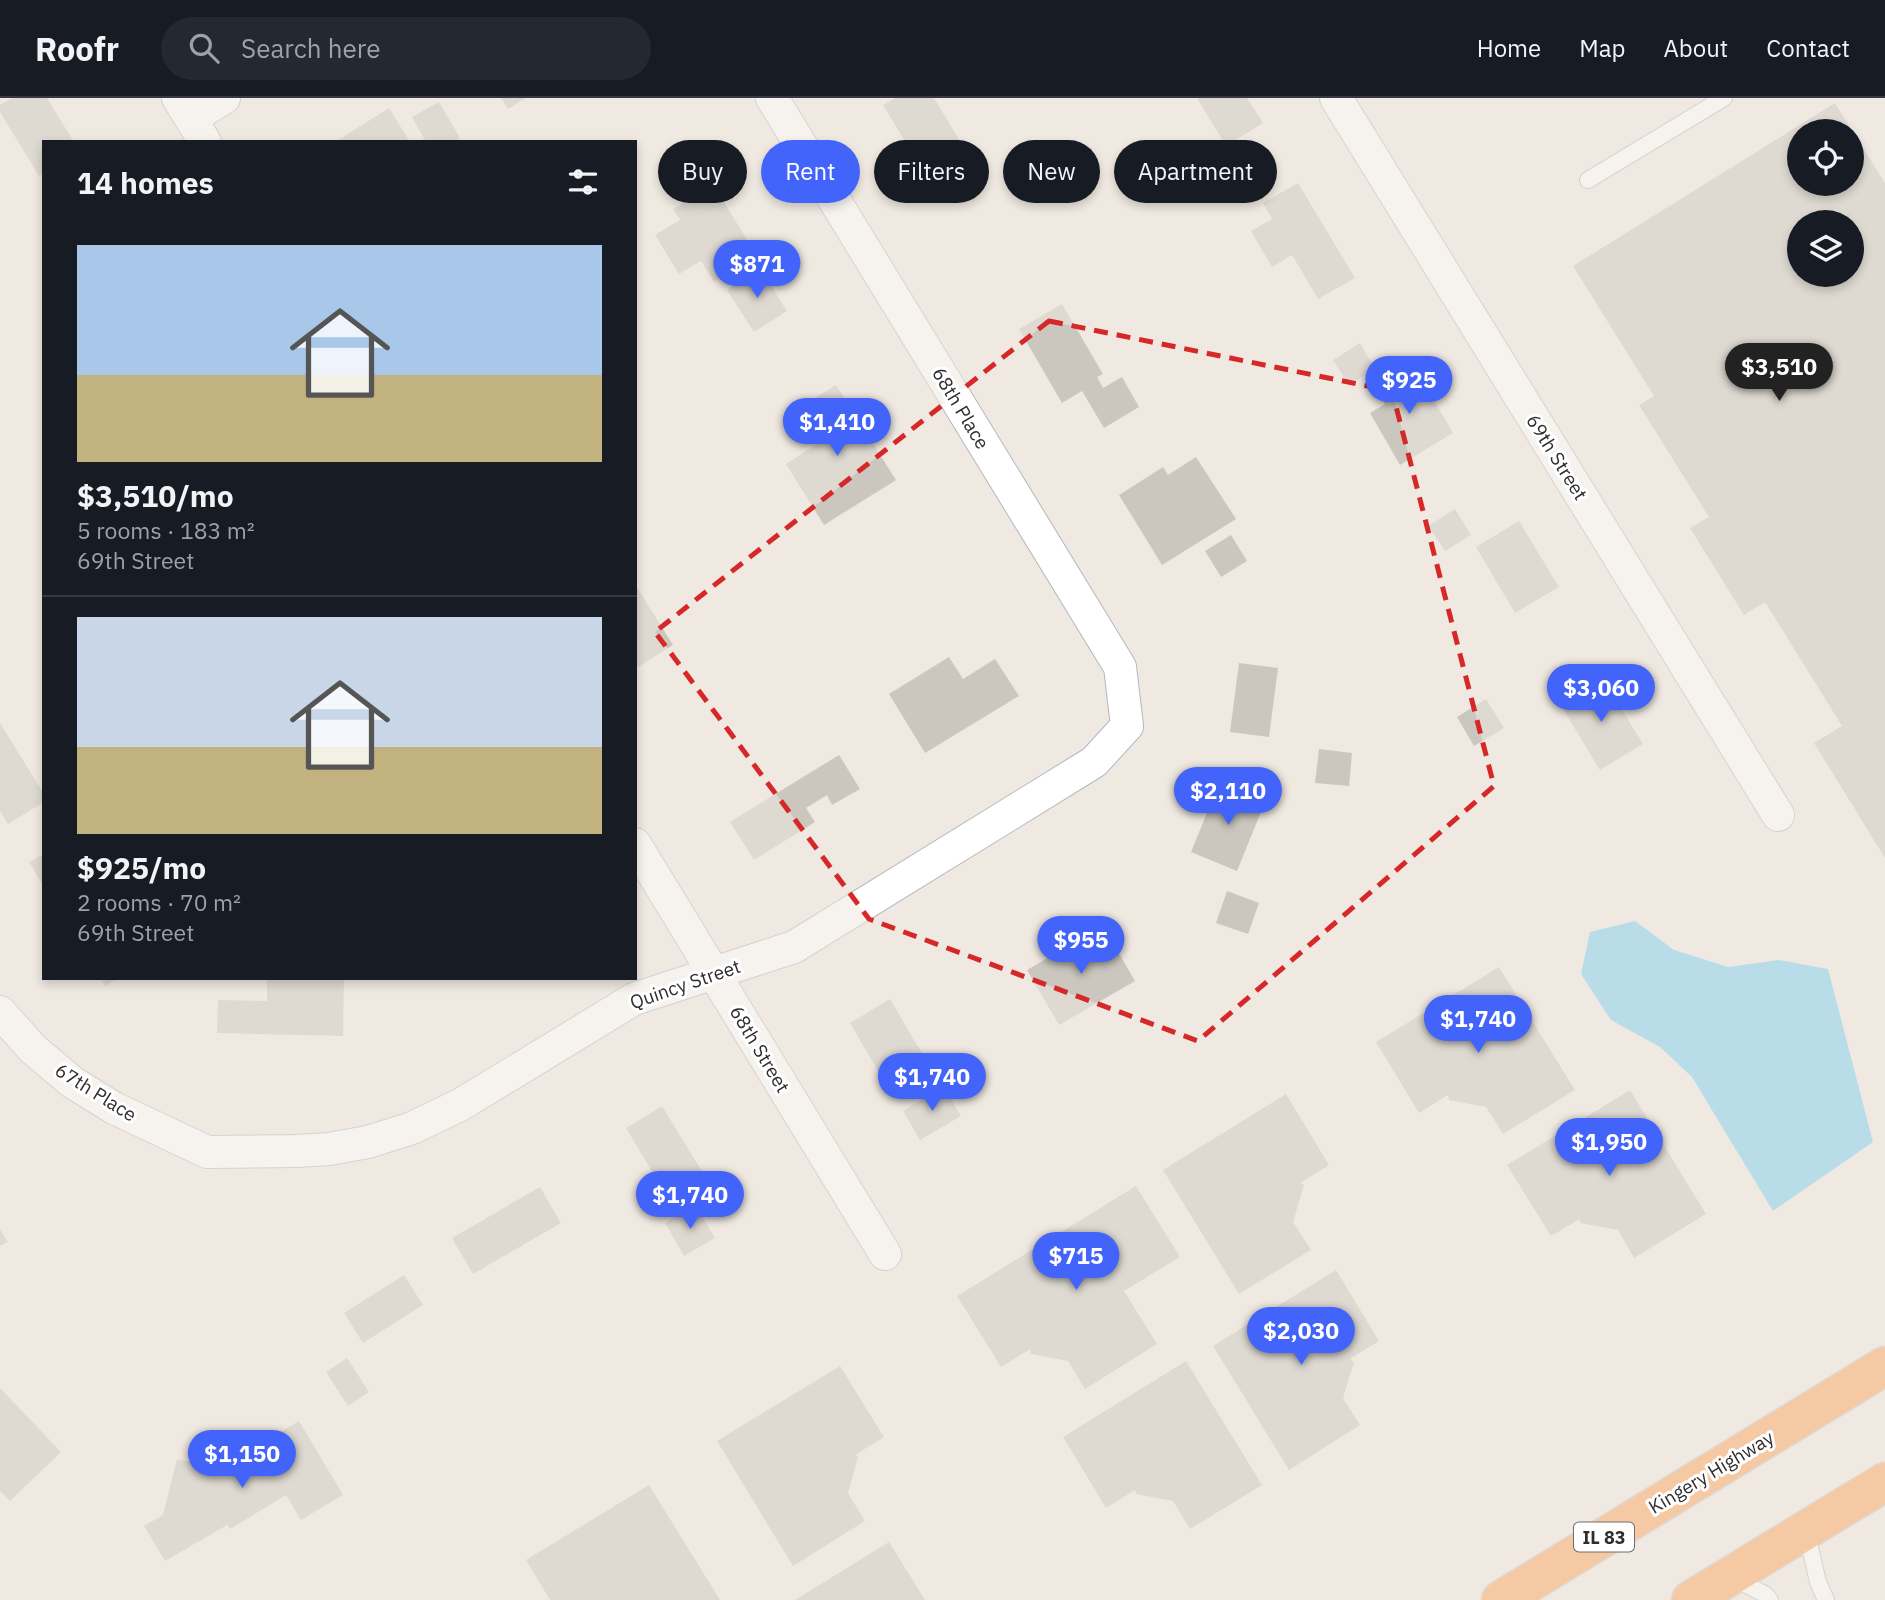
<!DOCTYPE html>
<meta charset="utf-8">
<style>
body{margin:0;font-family:"IBM Plex Sans",sans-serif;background:#242831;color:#f1f3f6;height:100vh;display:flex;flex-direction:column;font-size:26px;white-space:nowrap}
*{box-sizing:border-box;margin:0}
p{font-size:23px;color:#9ea1a6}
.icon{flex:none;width:38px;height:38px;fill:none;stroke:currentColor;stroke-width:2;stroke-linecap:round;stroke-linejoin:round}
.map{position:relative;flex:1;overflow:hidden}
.panel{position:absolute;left:42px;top:42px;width:595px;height:840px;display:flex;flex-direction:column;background:#171b24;border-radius:0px;box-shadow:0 4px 10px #0003}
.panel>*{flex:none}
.banner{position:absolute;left:658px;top:42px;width:665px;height:63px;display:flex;gap:14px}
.tools{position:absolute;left:1787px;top:21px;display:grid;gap:14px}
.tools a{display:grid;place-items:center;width:77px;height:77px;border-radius:50%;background:#171b24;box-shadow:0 4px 10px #0003;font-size:35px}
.price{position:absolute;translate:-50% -60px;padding:0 16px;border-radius:24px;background:#4264fb;color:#fff;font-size:23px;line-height:46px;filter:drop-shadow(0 2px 4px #0008)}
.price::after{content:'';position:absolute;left:50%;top:42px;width:21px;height:16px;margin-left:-10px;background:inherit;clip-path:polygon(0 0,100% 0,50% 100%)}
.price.selected{background:#222;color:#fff}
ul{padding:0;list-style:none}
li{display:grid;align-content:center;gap:14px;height:371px;padding:0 35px}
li+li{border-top:2px solid #363941}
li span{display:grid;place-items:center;height:217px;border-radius:0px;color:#555}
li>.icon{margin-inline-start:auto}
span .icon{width:126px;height:126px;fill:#fffc;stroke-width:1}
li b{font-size:30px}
h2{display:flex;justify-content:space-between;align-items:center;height:84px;padding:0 35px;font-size:30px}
.pill{padding:0 24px;border-radius:32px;background:#171b24;box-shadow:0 4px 10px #0003;font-size:24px;line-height:63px}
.pill.selected{background:#4264fb;color:#fff}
header{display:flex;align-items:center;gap:42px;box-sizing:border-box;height:98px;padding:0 35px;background:#171b24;border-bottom:2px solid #363941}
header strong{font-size:33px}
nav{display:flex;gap:38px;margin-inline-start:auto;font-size:24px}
.search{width:490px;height:63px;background:#242831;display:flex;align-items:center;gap:18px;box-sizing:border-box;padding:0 24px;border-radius:38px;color:#9ea1a6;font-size:26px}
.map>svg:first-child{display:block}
</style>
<header>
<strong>Roofr</strong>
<div class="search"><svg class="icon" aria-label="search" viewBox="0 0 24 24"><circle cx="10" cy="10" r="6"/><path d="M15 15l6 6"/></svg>Search here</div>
<nav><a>Home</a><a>Map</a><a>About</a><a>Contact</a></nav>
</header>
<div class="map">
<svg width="1885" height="1502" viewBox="0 0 1885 1502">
<rect width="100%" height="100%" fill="#efe9e1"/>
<path fill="#75cff0" d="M1635,823L1674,852L1728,869L1779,862L1828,871L1873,1044L1773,1113L1692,979L1660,949L1611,922L1581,876L1590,834Z"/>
<path fill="#cbc7bf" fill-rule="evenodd" d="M12,0H47L74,44H44V75L39,78L0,14V7Z
M501,0H526L508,11Z
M895,0H934L965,51L925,76L883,7Z
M1197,0H1247L1263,25L1226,48Z
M439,4L460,40L454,44H426L412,19Z
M1835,5L1885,85V760L1814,645L1842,628L1765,504L1744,517L1690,430L1709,419L1639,307L1654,298L1573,168ZM1799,33H1852V86H1799ZM1799,124H1852V177H1799Z
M389,10L410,44H335Z
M1298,85L1355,180L1318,201L1292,157L1272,169L1251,133L1272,121L1263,105Z
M713,86L757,158L714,184L701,163L679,176L655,137L680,122L673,111Z
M760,171L787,213L754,234L727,192Z
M1062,206L1103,276L1097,279L1103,290L1122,279L1139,309L1104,330L1082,293L1062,305L1019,231Z
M1360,245L1375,271L1349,287L1333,262Z
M1414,268L1453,335L1400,367L1370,315L1385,306L1376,290Z
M836,287L896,382L824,427L786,366L817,346L795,312Z
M1196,359L1236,421L1162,467L1119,397L1163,369L1168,377Z
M1455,411L1471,437L1445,453L1428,428Z
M1519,423L1559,489L1515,515L1476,449Z
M1231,437L1247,463L1221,479L1205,453Z
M635,486L673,547L635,571Z
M949,559L963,581L995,561L1019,598L925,655L889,596Z
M1239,565L1278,570L1269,639L1230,634Z
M1603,581L1643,646L1600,672L1560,606Z
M1486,601L1504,630L1474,648L1457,619Z
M0,625L44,696V704L8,726L0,713Z
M1319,651L1352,655L1349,688L1315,685Z
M839,657L860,691L832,707L827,697L806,710L815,724L754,762L730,724Z
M1219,685L1265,704L1237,773L1191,754Z
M44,756V789L29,764Z
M1227,793L1259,805L1248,836L1216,825Z
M1103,828L1135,883L1059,927L1027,872Z
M1499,869L1575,992L1503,1036L1486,1009L1449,1002L1448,997L1419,1015L1376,944Z
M101,880H118L105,888Z
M267,880H344L343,938L217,935L218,902L267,903Z
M890,901L933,974L892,997L850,925Z
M943,988L961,1018L920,1042L903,1013Z
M1630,992L1706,1116L1634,1160L1618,1132L1580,1125V1121L1551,1138L1507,1067Z
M1286,996L1329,1067L1300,1085L1304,1087L1293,1124L1311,1152L1239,1196L1163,1072Z
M662,1008L703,1075L666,1097L626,1030Z
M1136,1088L1180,1159L1124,1193L1157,1246L1085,1291L1068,1263L1031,1256L1030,1251L1001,1269L957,1198Z
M540,1089L561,1125L473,1176L452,1140Z
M695,1107L715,1140L684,1158L665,1125Z
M0,1131L8,1144L0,1148Z
M1336,1172L1379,1243L1350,1261L1354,1264L1343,1300L1360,1327L1289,1372L1213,1248Z
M404,1177L423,1207L363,1245L344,1215Z
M347,1260L369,1294L348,1308L326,1274Z
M1186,1263L1262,1387L1190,1431L1173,1403L1136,1396L1135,1392L1106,1410L1063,1339Z
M840,1268L884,1339L855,1357L858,1359L848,1395L865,1423L793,1468L717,1343Z
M0,1290L61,1354L10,1403L0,1393Z
M299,1323L343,1397L301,1422L286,1397L230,1431L227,1427L165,1463L144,1428L163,1417L177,1361L218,1371Z
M649,1387L720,1502H550L526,1462Z
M889,1444L925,1502H795Z"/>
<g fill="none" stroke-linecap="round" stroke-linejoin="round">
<defs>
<path id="lane" d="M1588,82L1724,0
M1806,1432L1818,1484L1826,1502
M1732,1479L1766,1497L1770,1502"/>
<path id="street" d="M178,0L205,44
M1336,0L1778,717
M191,20L224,0
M635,746L885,1156
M0,914L33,951L72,984L114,1010L207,1054L296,1053L329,1051L368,1044L412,1030L460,1007L634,901L794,849L1094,664L1127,628L1120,569L772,0"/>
<path id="highway" d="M1501,1502L1885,1268
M1691,1502L1885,1384"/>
</defs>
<use href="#lane" stroke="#b4b7c1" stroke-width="18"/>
<use href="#street" stroke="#b4b7c1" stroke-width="34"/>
<use href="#highway" stroke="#c9c9c9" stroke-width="41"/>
<use href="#lane" stroke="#fff" stroke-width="16"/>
<use href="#street" stroke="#fff" stroke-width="32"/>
<use href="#highway" stroke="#ffa35c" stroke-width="38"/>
</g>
<path d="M0 0H1885V1502H0ZM1049,223L1392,293L1494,688L1198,943L869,821L655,534Z" fill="#efe9e1" fill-opacity=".55" fill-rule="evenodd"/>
<path fill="none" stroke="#d62828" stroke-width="5" stroke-dasharray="14 9" stroke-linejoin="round" d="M1049,223L1392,293L1494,688L1198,943L869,821L655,534Z"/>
<g text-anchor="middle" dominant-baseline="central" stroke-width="6" stroke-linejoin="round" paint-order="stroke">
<rect fill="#fff" stroke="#6d6d6d" stroke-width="2" x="1574" y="1424.5" width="60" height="29" rx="5"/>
<g font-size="18" font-weight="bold" fill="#2e2e2e">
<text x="1604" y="1439">IL 83</text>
</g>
<g font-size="19" fill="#2e2e2e" stroke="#fff">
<text transform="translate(961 310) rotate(59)">68th Place</text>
<text transform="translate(1557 359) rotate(58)">69th Street</text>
<text transform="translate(685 886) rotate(-19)">Quincy Street</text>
<text transform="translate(760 951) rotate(59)">68th Street</text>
<text transform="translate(96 994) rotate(32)">67th Place</text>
<text transform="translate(1711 1374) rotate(-31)">Kingery Highway</text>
</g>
</g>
</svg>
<div class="tools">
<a><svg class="icon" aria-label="locate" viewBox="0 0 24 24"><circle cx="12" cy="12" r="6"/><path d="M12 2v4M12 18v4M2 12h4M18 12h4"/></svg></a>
<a><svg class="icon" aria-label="layers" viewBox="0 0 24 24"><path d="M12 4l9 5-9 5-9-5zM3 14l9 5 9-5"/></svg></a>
</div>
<b class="price" style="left:757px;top:202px">$871</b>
<b class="price selected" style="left:1779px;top:305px">$3,510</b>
<b class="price" style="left:1409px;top:318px">$925</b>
<b class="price" style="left:837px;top:360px">$1,410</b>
<b class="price" style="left:1601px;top:626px">$3,060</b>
<b class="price" style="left:1228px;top:729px">$2,110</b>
<b class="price" style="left:1081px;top:878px">$955</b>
<b class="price" style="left:1478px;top:957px">$1,740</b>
<b class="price" style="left:932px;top:1015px">$1,740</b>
<b class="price" style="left:1609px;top:1080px">$1,950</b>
<b class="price" style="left:690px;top:1133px">$1,740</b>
<b class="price" style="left:1076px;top:1194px">$715</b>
<b class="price" style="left:1301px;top:1269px">$2,030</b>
<b class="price" style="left:242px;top:1392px">$1,150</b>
<div class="banner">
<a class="pill">Buy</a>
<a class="pill selected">Rent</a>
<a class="pill">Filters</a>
<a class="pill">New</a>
<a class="pill">Apartment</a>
</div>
<section class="panel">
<h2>14 homes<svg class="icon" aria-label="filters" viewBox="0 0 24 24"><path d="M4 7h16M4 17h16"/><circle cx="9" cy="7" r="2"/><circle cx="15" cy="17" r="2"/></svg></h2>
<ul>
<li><span style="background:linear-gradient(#a9c7e8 60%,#c2b280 0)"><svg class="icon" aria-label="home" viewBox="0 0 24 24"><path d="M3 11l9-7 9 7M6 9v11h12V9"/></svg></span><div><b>$3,510/mo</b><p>5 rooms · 183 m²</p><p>69th Street</p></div></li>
<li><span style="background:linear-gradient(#c9d6e8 60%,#c2b280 0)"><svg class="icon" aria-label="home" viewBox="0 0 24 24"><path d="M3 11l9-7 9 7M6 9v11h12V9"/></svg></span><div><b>$925/mo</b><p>2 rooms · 70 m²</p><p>69th Street</p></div></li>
</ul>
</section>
</div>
